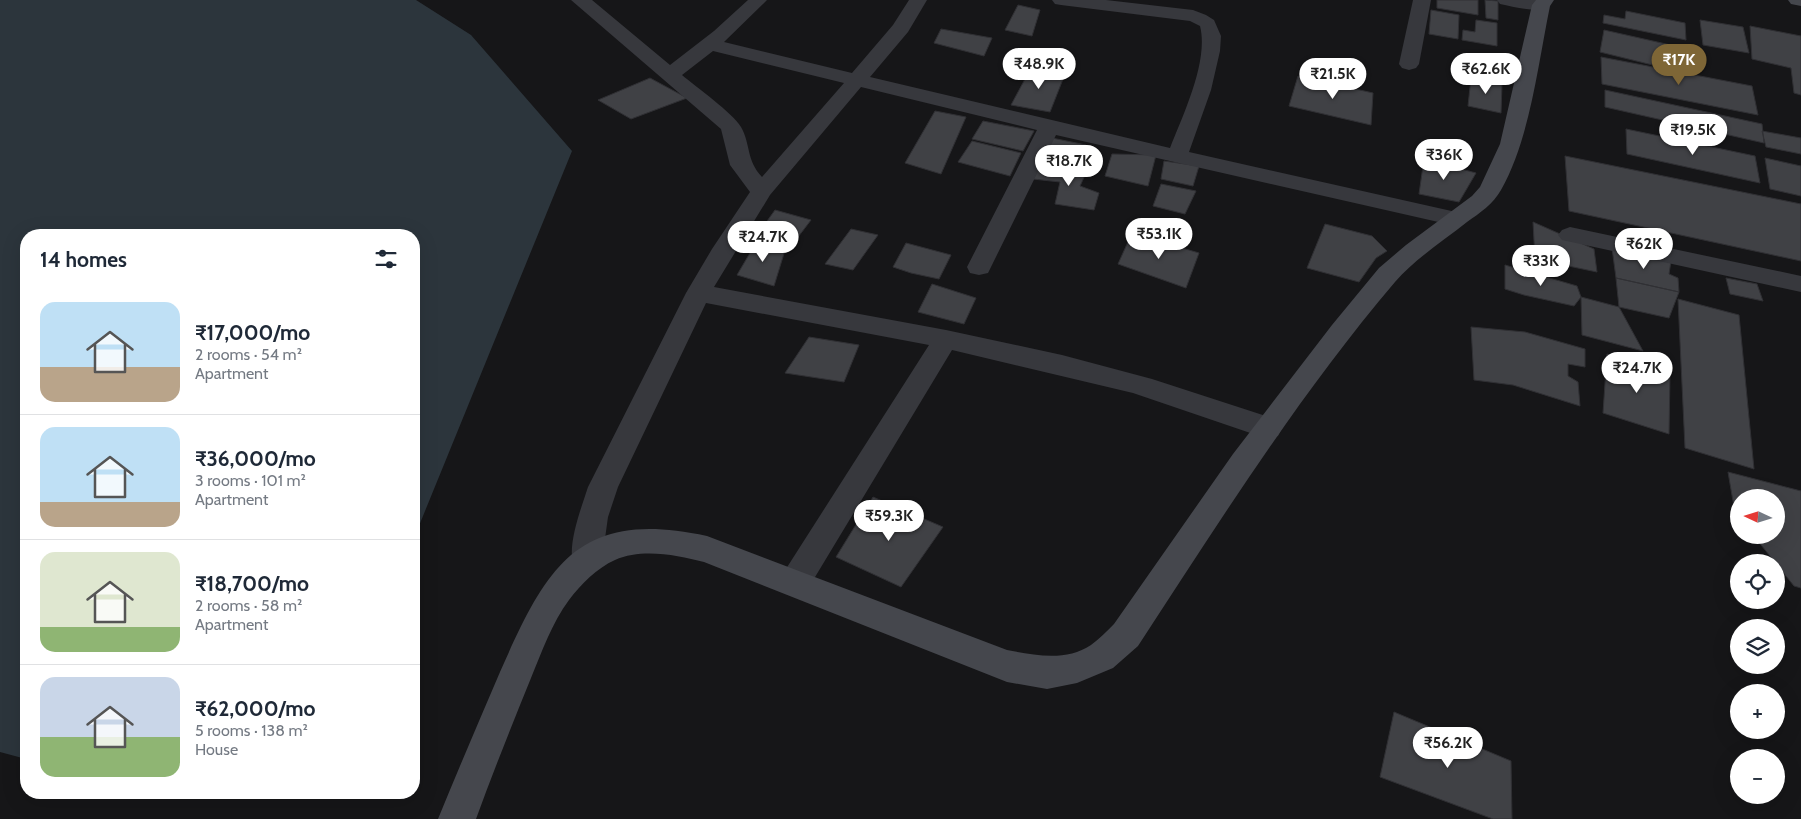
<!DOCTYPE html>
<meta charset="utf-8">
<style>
body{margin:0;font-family:Cabin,sans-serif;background:#f6f6f7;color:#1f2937;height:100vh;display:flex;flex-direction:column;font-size:19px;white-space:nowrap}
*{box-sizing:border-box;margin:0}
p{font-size:16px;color:#747a83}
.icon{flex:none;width:28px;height:28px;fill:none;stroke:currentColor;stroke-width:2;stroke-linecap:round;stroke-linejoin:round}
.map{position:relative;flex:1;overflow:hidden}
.side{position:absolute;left:20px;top:229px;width:400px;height:570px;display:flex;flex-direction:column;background:#fff;border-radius:20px;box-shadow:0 5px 20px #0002}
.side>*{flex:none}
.needle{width:32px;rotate:274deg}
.controls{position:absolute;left:1730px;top:489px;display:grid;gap:10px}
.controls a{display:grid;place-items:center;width:55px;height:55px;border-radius:50%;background:#fff;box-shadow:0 5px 20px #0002;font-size:25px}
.price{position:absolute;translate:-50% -42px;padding:0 11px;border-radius:18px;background:#fff;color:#222;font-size:16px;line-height:32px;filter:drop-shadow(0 1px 2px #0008)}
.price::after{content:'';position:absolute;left:50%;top:30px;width:15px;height:11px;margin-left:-8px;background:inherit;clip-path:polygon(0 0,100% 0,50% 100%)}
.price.current{background:#7e6636;color:#fff}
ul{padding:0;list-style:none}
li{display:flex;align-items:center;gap:15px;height:125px;padding:0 20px}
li+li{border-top:1px solid #e0e1e3}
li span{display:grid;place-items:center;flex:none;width:140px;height:100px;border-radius:15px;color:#555}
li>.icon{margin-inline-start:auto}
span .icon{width:60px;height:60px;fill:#fffc;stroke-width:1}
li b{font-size:21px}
h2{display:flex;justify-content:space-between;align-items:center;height:60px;padding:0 20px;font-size:21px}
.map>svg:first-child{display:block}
</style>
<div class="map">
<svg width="1801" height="819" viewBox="0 0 1801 819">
<rect width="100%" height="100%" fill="#161618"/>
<path fill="#2c353c" d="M0,0H416L471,35L572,151L414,538V235H26V759L0,752Z"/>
<path fill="#404145" stroke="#303034" d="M1437,0H1478V15L1437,8Z
M1485,0L1498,1V20L1486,18Z
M1018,5L1040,10L1032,36L1005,30Z
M1431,10L1459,15L1458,39L1429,34Z
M1626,11L1685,23L1686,40L1603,23L1604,15L1625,19Z
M1476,20L1497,23V46L1462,40L1463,30L1475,32Z
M1700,20L1743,27L1749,53L1703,45Z
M1750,26L1801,36V95L1794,93L1791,68L1752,59Z
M941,29L992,38L984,56L934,43Z
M1604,30L1675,46L1673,70L1600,52Z
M1601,57L1752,86L1758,115L1602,84Z
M1032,66L1065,74L1050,112L1011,105Z
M1298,76L1373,93L1371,125L1289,106Z
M650,78L687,98L631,119L598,100Z
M1471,78L1502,84L1501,113L1468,106Z
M1605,90L1762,124L1764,143L1605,107Z
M935,111L966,117L941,174L905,163Z
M983,121L1034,131L1023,151L972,139Z
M1626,129L1755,156L1760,183L1627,154Z
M1762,131L1801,138V154L1766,147Z
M1052,138L1086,145L1081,163L1046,158Z
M972,141L1021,153L1010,176L958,162Z
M1112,154L1156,155L1148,186L1105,176Z
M1565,156L1801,204V261L1569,211Z
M1765,158L1801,166V196L1770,189Z
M1424,159L1476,173L1459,202L1419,194Z
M1164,161L1199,166L1193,186L1161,179Z
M1037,165L1087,171L1080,186L1099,193L1094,210L1055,204L1060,182L1033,179Z
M1161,184L1196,191L1185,214L1153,206Z
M775,210L811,220L795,241L757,235Z
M1533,222L1594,249L1597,272L1535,259Z
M1325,224L1372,236L1387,251L1376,258L1359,282L1307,268Z
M851,229L878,235L853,270L825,264Z
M1132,233L1199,253L1186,288L1118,264Z
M757,241L786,247L774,286L737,275Z
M906,243L951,255L939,279L911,273L893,267Z
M1612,248L1671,261L1669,274L1678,278L1679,292L1616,278Z
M1505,265L1577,286L1581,297L1574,306L1524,295L1505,289Z
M1616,278L1679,292L1669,318L1619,307Z
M1726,278L1757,284L1763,301L1730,294Z
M932,284L976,298L964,324L918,312Z
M1581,297L1619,307L1643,351L1582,335Z
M1678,299L1739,315L1754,469L1685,448Z
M1471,327L1525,332L1585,349V367L1568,364V376L1578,382L1580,406L1513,385L1474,380Z
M809,337L859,345L844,382L785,373Z
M1607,354L1670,374L1669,434L1603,413Z
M1728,472L1801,491V588L1794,586L1753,535H1776V498H1739V518L1735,513Z
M873,497L943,527L901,587L836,557Z
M1394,712L1511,761L1512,819H1493L1380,777Z"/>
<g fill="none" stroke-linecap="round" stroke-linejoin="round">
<path fill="#37383d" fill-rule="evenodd" d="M571,0H592L670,65L714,31L748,0H767L724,42L852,73L893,25L909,0H927L908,32L870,77L1170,148C1183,115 1209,61 1200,26L1190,21L1061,5L1055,4L1052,0H1106L1193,10L1206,15L1214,20L1221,36L1220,51L1211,90L1189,152L1456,212L1464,214L1468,219L1464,224L1456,226L1056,135L991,267L988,273L979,275L970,273L967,267L1037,130L861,87L770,195L714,287L946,330L1062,355L1152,379L1278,420L1282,428L1278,436L1268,439L1133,393L952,350L806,592L795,596L784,592L779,582L784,572L929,345L706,303L618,487L608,517L602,560L597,569L586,573L575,569C565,549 581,509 588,487L686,293L712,249L750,192L730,165L721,129ZM713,51L844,83L762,177C746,160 751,145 741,127C733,113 696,87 682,75Z
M1413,0H1431L1419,64L1416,68L1409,70L1402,68L1399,64Z
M1497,0H1543L1547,1L1550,5L1547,9C1533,12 1514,7 1500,4Z
M1570,227L1801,276V292L1562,240L1558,235L1562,230Z"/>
<path fill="#45474d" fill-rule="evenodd" d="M1536,0H1554L1550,6C1538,64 1530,139 1501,190C1493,204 1480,213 1467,222C1443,241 1415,259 1395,282C1299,395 1219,522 1138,646L1113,668L1077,683L1047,689L1007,682L704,562C677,555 642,548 615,560C597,568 581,584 569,600C552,623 542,651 531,678C512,725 493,772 476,819H438C458,770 479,721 500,672C547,566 578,508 707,536L1007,650C1034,655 1066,662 1091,645C1099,639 1107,631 1114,624L1233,454L1332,325L1379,268L1406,245L1472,196L1480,187L1500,144L1532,5Z
M1788,0H1801V6L1791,4Z"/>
</g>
</svg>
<div class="controls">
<a><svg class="needle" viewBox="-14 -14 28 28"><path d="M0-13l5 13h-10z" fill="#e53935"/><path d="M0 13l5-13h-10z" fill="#747a83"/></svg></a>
<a><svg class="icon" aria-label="locate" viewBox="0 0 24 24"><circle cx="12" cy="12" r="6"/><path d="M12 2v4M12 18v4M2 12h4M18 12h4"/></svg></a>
<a><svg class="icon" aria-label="layers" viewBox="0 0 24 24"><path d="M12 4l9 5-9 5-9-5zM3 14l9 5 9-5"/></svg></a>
<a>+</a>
<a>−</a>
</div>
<b class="price current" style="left:1679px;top:86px">₹17K</b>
<b class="price" style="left:1039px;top:90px">₹48.9K</b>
<b class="price" style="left:1486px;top:95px">₹62.6K</b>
<b class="price" style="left:1333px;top:100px">₹21.5K</b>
<b class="price" style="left:1693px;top:156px">₹19.5K</b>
<b class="price" style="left:1444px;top:181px">₹36K</b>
<b class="price" style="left:1069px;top:187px">₹18.7K</b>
<b class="price" style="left:1159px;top:260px">₹53.1K</b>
<b class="price" style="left:763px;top:263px">₹24.7K</b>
<b class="price" style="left:1644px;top:270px">₹62K</b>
<b class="price" style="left:1541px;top:287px">₹33K</b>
<b class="price" style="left:1637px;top:394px">₹24.7K</b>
<b class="price" style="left:889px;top:542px">₹59.3K</b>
<b class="price" style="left:1448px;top:769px">₹56.2K</b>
<section class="side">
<h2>14 homes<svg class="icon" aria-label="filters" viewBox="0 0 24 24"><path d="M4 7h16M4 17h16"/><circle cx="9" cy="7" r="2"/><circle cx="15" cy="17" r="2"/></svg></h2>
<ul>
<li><span style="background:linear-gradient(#bfe0f5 65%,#b9a48a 0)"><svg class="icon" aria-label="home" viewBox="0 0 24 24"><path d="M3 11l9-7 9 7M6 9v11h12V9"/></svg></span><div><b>₹17,000/mo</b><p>2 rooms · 54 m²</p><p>Apartment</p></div></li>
<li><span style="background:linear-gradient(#bfe0f5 75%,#b9a48a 0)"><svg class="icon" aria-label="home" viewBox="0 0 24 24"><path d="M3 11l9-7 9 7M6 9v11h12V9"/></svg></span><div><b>₹36,000/mo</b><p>3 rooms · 101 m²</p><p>Apartment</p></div></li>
<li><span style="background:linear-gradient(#dfe7d0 75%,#8fb573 0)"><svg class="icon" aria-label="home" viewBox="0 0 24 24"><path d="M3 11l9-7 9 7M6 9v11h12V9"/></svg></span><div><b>₹18,700/mo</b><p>2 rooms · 58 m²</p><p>Apartment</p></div></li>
<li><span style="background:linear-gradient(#c9d6e8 60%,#8fb573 0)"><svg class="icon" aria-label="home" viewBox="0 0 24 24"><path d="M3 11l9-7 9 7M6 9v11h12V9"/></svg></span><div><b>₹62,000/mo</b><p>5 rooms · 138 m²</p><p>House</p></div></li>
</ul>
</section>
</div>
